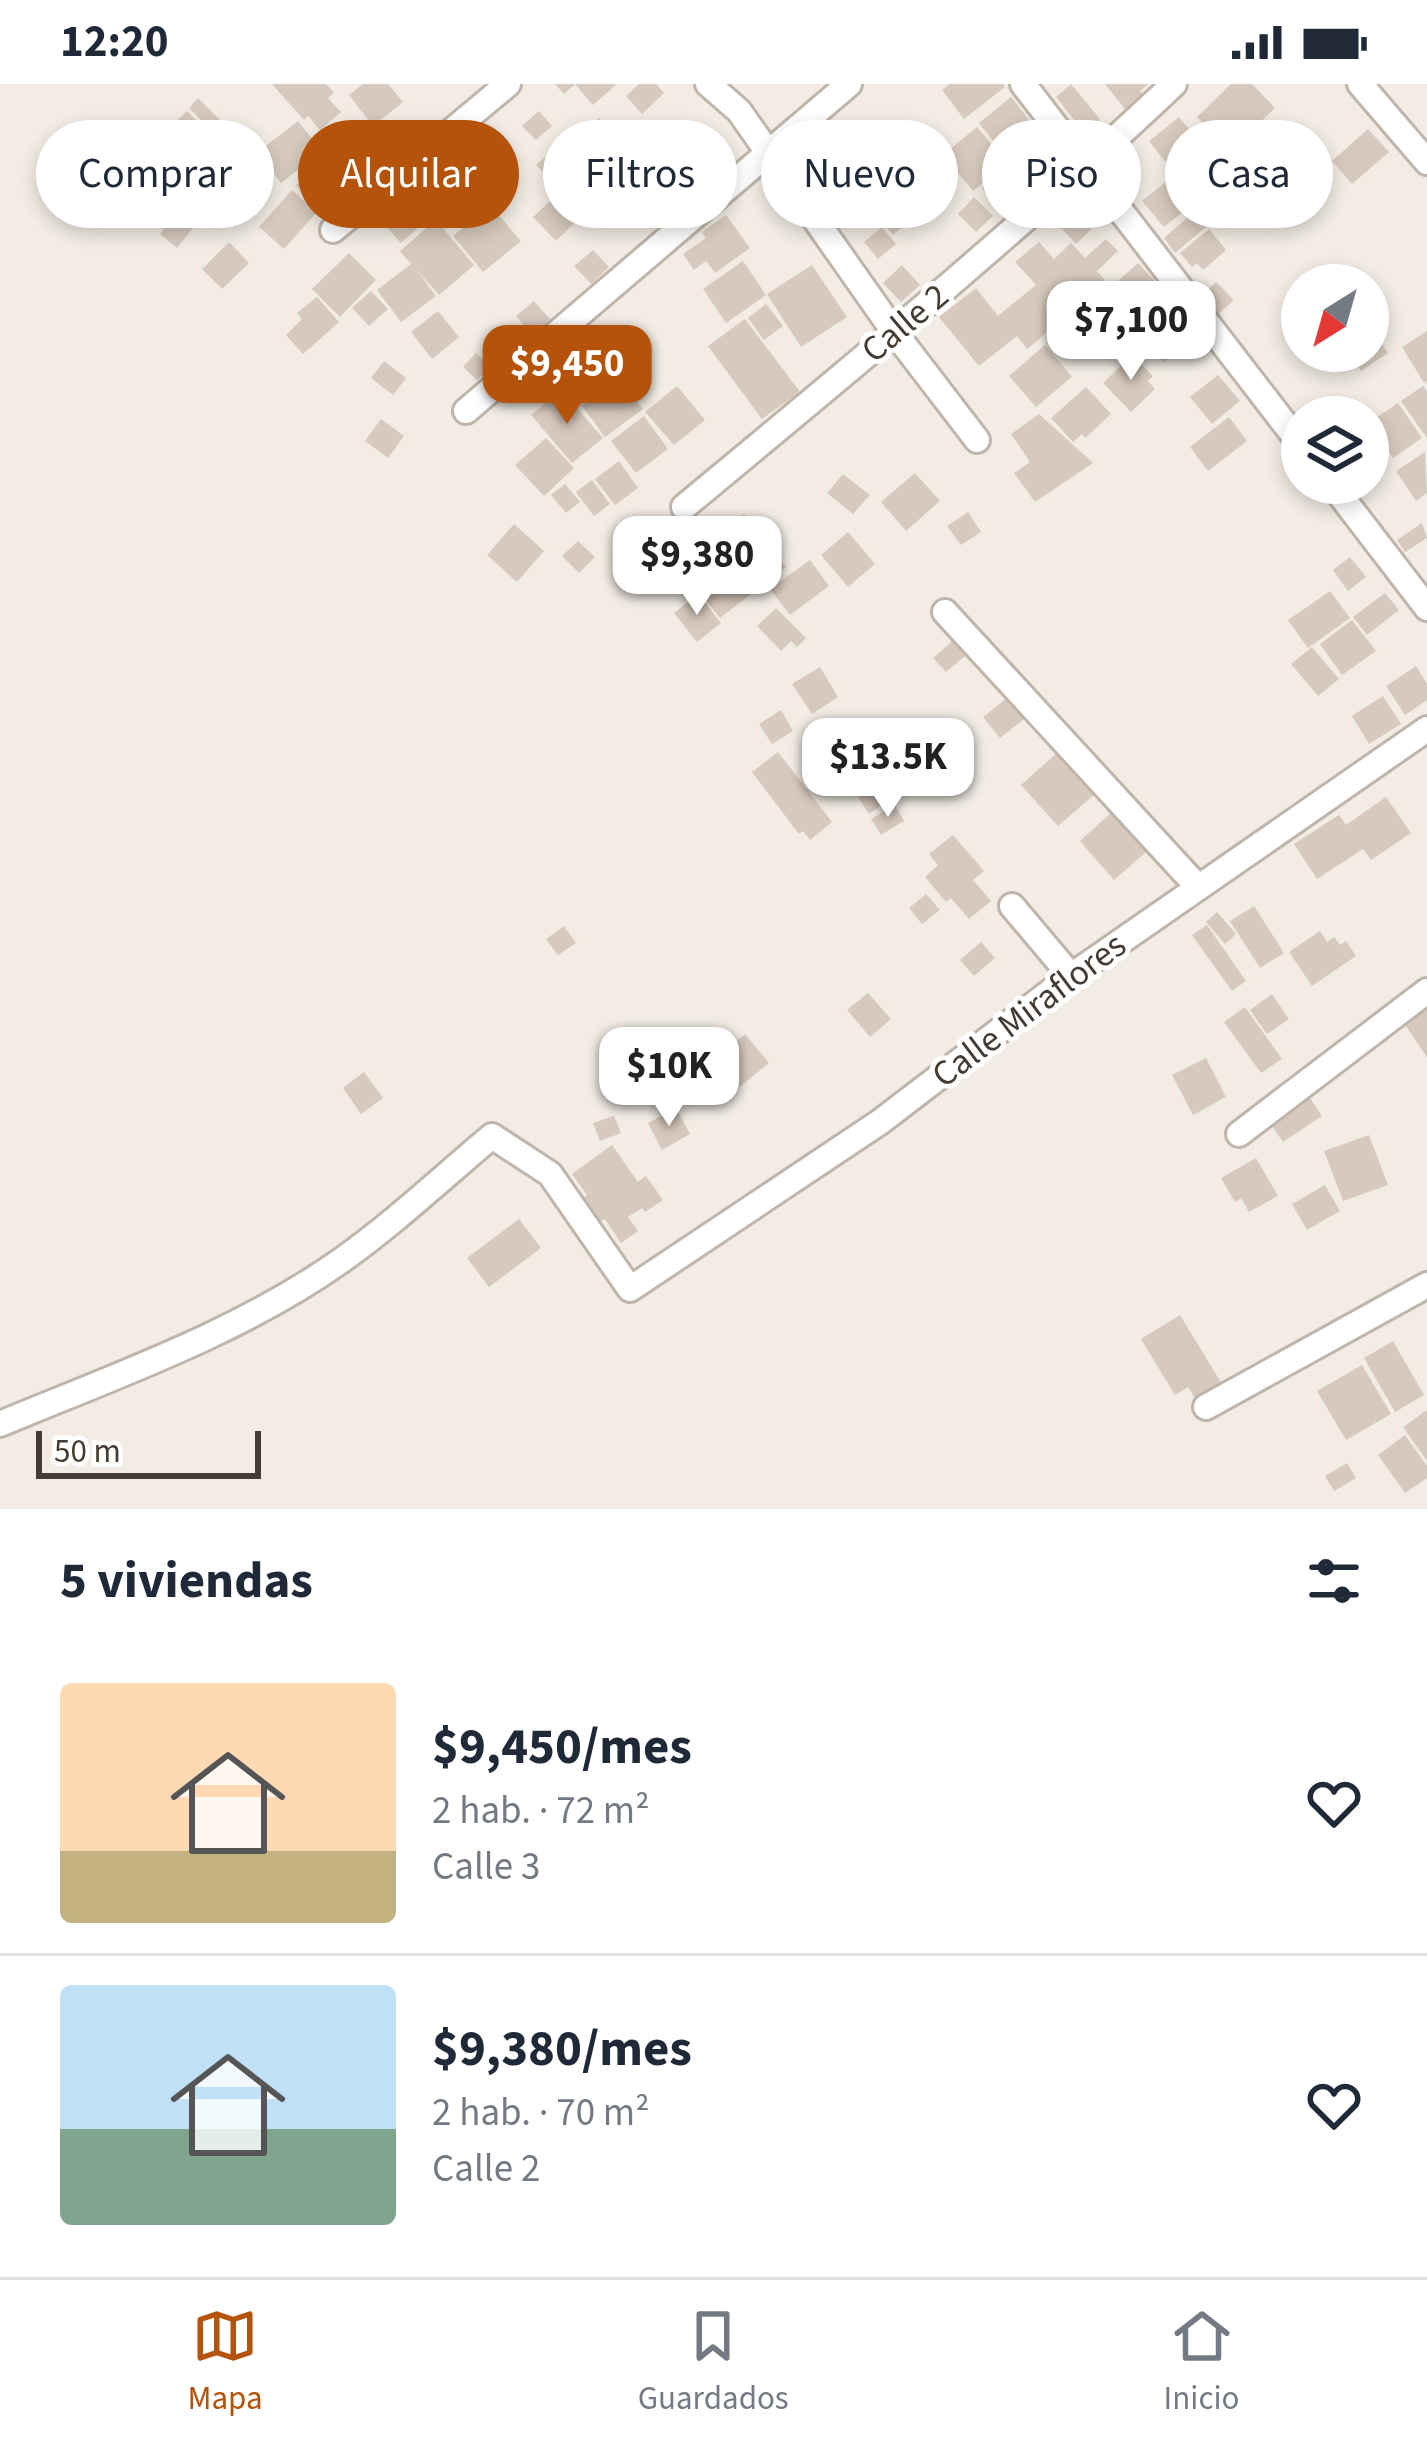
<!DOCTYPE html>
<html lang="es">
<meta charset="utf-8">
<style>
body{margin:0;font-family:"Source Sans 3",sans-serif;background:#f2f2f3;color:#1f2937;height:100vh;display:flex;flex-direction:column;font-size:45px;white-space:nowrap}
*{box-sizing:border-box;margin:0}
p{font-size:39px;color:#747a83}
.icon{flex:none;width:66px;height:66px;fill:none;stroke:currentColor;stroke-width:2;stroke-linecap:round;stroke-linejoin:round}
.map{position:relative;height:1425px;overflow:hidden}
.side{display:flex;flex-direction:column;background:#fff;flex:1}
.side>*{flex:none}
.top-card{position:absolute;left:36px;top:36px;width:1356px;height:108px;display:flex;gap:24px}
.needle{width:78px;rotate:217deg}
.controls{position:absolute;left:1281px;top:180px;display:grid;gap:24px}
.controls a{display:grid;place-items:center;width:108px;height:108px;border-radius:50%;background:#fff;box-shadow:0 6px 18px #0003;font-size:60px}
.scale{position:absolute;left:36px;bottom:30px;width:225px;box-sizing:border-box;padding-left:12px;border:6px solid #443c34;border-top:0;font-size:33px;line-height:42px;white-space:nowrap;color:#443c34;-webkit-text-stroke:9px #fff;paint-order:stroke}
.price{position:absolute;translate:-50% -102px;padding:0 27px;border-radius:24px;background:#fff;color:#222;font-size:39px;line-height:78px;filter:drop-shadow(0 3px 6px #0008)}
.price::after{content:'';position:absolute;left:50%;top:72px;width:36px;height:27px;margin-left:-18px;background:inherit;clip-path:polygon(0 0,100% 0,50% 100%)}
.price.current{background:#b45309;color:#fff}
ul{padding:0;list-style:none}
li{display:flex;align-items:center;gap:36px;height:300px;padding:0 60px}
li+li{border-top:3px solid #e0e1e3}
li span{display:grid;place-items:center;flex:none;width:336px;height:240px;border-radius:12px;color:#555}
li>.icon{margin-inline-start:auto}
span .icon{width:144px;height:144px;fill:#fffc;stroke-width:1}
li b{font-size:51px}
h2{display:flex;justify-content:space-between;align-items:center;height:144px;padding:0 60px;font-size:51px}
.pill{padding:0 42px;border-radius:54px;background:#fff;box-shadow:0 6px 18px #0003;font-size:42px;line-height:108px}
.pill.current{background:#b45309;color:#fff}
.status{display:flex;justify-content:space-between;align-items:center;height:84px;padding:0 60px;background:#fff;direction:ltr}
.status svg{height:33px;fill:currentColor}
.tabs{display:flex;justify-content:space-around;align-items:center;height:168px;border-top:3px solid #e0e1e3;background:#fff;font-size:33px;color:#747a83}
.tabs a{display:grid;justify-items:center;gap:6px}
.tabs .current{color:#b45309}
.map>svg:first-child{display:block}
</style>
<div class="status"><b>12:20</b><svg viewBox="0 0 49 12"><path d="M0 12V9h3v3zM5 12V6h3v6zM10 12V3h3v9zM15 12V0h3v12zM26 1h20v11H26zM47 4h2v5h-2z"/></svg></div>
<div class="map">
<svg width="1427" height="1425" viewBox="0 0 1427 1425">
<rect width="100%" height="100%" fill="#f2ece4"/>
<path fill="#d7c9bd" d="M272,0H326L334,9L328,14L341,28L320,46L308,32L304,36Z
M363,0H388L403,18L373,42L349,11Z
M555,0H617L593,21L575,0L564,10Z
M639,0H656L664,9L642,30L626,12Z
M950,0H1003L1005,3L964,35L942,6Z
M1071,0L1100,35L1084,48L1056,13Z
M1105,0H1148L1140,7L1146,14L1128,29Z
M1231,0H1252L1275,24L1230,67L1197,33Z
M1011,13L1030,37L998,63L979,39Z
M198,14L220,36L210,45L189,24Z
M187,27L205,45L200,49L207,57L179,85L154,59Z
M539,27L552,42L536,56L522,42Z
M1179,33L1205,64L1174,89L1149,57Z
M599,34L616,54L593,73L577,53Z
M298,37L322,67L281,99L258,68Z
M1294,38L1332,79L1304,105L1266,64Z
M866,42L891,71L867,92L841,63Z
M977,43L1007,79L973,107L943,71Z
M1368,45L1389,68L1352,100L1332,77Z
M676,46L691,63L672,81L657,64Z
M1034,46L1060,77L1029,103L1013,86L1031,109L1002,131L982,104L1011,82L1003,72Z
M370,52L383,69L353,92L340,76Z
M616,59L629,73L612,88L599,74Z
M924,66L945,90L927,106L906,82Z
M1266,66L1288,92L1251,121L1229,96Z
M552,67L567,83L552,97L536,81Z
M1207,68L1228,93L1199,117L1178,92Z
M332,72L352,97L339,107L350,119L326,138L296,101Z
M1172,93L1194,119L1164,143L1142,117Z
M903,95L926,122L893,151L870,124Z
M565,103L588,126L556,157L533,133Z
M292,106L317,128L284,165L259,143Z
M1075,106L1102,135L1076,160L1049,131Z
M414,111L432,131L401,159L383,139Z
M974,113L993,132L976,148L958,130Z
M663,117L672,134L651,145L642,128Z
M490,121L521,157L483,188L453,152Z
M179,125L197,139L177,164L160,150Z
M1194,128L1206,143L1175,169L1164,154Z
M726,131L750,164L715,189L706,177L694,186L683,170L706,154L702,148Z
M436,136L474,181L439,211L415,184L436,212L401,238L377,206L411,180L400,167Z
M882,143L896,160L878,175L864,158Z
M1209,145L1226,166L1203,186L1197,179L1192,183L1180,169Z
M1106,155L1118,167L1097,187L1108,200L1068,236L1043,209L1063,235L1027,265L1017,252L979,282L939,233L976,204L998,232L1036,201L1015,178L1039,158L1054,175L1071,159L1085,174Z
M229,158L249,179L222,205L202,185Z
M593,166L609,183L591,200L574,182Z
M349,169L376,196L340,233L312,205Z
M743,177L766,211L726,239L703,205Z
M1138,179L1154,196L1123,224L1107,207Z
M812,181L847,233L801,263L767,210Z
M902,181L920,201L901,218L883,199Z
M1216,198L1234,216L1218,230L1201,212Z
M371,207L388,225L369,242L352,224Z
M317,213L339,238L303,270L286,251L302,235L297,229Z
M534,217L550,235L532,251L516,232Z
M766,220L783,242L764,256L748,234Z
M438,227L459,253L432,275L411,248Z
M1118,227L1132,244L1114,259L1100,242Z
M1179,233L1195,256L1164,278L1147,256Z
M745,235L800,308L762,335L708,262Z
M1368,239L1388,269L1361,287L1347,267H1368Z
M508,241L524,260L503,278L486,260Z
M1427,247V297L1424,299L1402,263Z
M1045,261L1072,293L1036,323L1009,292Z
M476,269L490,283L477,296L463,283Z
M1132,271L1153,292L1148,297L1155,305L1131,328L1103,299Z
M561,274L583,300L572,309L550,284Z
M384,277L406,294L393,311L371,294Z
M1218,291L1240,317L1212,340L1190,313Z
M620,294L643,325L605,353L582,322Z
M677,302L705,336L674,361L645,328Z
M1423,302L1427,307V354L1401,317Z
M1086,303L1111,330L1085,354L1082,350L1073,358L1051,334Z
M561,306L603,354L572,379L531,331Z
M1398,319L1422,354L1393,374L1370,338Z
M1039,330L1093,379L1035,418L1014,389L1030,378L1011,350Z
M644,332L668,365L636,389L611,357Z
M1229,333L1247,357L1208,387L1190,363Z
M381,335L404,352L388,374L365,357Z
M546,354L574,384L544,412L515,381Z
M1425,368L1427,409L1416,417L1396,387Z
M619,377L638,404L615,421L595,395Z
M915,389L940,417L906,447L881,418Z
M843,390L870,411L853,430L827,409Z
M592,396L610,420L594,432L576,408Z
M565,400L580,418L566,429L551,411Z
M968,428L981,448L961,461L947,442Z
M744,430L786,483L720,534L679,480Z
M1422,439L1427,454L1405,468L1397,456Z
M514,440L544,467L517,498L487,471Z
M848,448L875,480L848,503L821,471Z
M578,457L595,473L579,489L562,472Z
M1350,473L1366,493L1348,507L1333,486Z
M810,476L829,502L790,531L770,505Z
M1330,507L1350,534L1308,564L1288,536Z
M1385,509L1399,526L1367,551L1353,533Z
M698,510L721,539L697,558L674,529Z
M776,524L806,554L797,563L791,557L781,567L757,542Z
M1352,536L1376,567L1342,591L1320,560Z
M959,551L972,566L946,588L933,574Z
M1312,563L1339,595L1318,612L1291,580Z
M1416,582L1427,600V616L1405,631L1386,602Z
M820,583L838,613L812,630L792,600Z
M1383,612L1401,640L1369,660L1352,632Z
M1007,614L1024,635L1000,654L983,633Z
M781,626L793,647L772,660L759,640Z
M902,638L917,648L905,665L891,656Z
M941,645L955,664L940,675L927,656Z
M924,658L938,677L909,699L895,680Z
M778,668L832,738L810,756L803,747L799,750L752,688Z
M1058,668L1095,710L1058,742L1021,701Z
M880,699L891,714L869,730L858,713Z
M1386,713L1411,749L1371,776L1363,765L1317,795L1294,760L1339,731L1346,741Z
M895,721L904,737L881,751L871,735Z
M1112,728L1147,767L1114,796L1080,757Z
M953,751L984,787L973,796L991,817L969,835L951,814L946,818L925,793L938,781L929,770Z
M926,810L940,826L922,840L909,824Z
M1254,822L1284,869L1260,884L1230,837Z
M1217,828L1236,850L1225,860L1206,838Z
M1207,841L1246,897L1232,907L1192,851Z
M564,842L576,859L558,871L546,855Z
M1320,847L1327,858L1334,853L1340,861L1346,857L1356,872L1312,902L1289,868Z
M981,858L995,874L974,892L960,876Z
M868,909L891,935L870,953L847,926Z
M1272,910L1289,935L1267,950L1250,926Z
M1245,923L1282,975L1261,989L1224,938Z
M1427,923V973L1404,939Z
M745,950L769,979L731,1010L707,981Z
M1206,974L1226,1013L1193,1031L1172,991Z
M364,988L383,1014L361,1030L343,1004Z
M1304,1005L1322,1032L1283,1058L1265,1032Z
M676,1024L690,1050L662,1066L648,1039Z
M614,1032L621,1049L600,1057L593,1039Z
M1369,1051L1388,1101L1343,1117L1324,1067Z
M612,1061L638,1098L646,1092L663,1116L645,1128L642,1124L628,1133L638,1147L621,1159L605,1135L598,1139L582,1115L587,1111L572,1090Z
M1256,1074L1278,1112L1249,1128L1241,1114L1235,1118L1221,1094Z
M1325,1101L1340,1127L1307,1146L1292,1120Z
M519,1135L541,1164L489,1203L467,1174Z
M1180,1231L1222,1300L1196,1316L1188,1303L1175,1311L1141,1255Z
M1393,1257L1424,1311L1395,1328L1364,1274Z
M1362,1281L1391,1330L1346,1356L1317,1307Z
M1427,1326V1377L1403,1343Z
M1405,1351L1427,1382V1394L1405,1409L1378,1371Z
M1347,1379L1356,1394L1334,1407L1325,1392Z"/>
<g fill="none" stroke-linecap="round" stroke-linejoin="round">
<defs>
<path id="minor" d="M708,0L739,27L895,249L977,356
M1023,0L1302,362
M1360,0L1427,78
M333,146L508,0
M466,327L849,0
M1331,399L1427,524
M684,423C850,285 1017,148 1174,0
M945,528L1197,802
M1012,822L1071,892
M1239,1050L1427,907
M1206,1323L1427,1201
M0,1340C115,1292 239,1249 342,1176C394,1139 442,1094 492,1052L550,1090L630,1205L880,1038L1071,892L1427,645"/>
</defs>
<use href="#minor" stroke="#c0b5aa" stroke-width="30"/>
<use href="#minor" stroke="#fff" stroke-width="24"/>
</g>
<g text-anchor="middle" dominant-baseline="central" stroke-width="10" stroke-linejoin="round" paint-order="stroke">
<g font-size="36" fill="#443c34" stroke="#fff">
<text transform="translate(905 239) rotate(-40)">Calle 2</text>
<text transform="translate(1029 926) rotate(-37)">Calle Miraflores</text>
</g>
</g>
</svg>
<div class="controls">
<a><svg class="needle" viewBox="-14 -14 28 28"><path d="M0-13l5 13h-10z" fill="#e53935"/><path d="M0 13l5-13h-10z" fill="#747a83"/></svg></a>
<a><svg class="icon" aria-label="layers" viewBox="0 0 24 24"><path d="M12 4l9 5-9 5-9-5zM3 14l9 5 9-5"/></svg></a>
</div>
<div class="scale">50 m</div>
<b class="price" style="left:1131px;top:299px">$7,100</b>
<b class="price current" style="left:567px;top:343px">$9,450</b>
<b class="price" style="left:697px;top:534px">$9,380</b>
<b class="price" style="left:888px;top:736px">$13.5K</b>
<b class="price" style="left:669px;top:1045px">$10K</b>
<div class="top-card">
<a class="pill">Comprar</a>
<a class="pill current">Alquilar</a>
<a class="pill">Filtros</a>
<a class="pill">Nuevo</a>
<a class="pill">Piso</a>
<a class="pill">Casa</a>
</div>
</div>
<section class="side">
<h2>5 viviendas<svg class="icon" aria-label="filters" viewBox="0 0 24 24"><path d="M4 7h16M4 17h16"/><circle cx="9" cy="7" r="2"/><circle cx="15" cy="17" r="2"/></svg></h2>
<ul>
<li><span style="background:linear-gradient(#ffd9b3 70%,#c2b280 0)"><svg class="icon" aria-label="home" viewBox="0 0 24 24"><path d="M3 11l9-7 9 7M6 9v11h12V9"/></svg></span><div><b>$9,450/mes</b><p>2 hab. · 72 m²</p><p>Calle 3</p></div><svg class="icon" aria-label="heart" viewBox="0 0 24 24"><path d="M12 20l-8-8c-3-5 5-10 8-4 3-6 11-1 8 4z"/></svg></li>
<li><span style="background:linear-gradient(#bfe0f5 60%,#7fa58c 0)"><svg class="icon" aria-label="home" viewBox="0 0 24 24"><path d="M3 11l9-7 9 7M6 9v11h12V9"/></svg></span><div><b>$9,380/mes</b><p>2 hab. · 70 m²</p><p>Calle 2</p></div><svg class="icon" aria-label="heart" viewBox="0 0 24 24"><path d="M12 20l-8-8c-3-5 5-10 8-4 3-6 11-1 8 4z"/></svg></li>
</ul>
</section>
<nav class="tabs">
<a class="current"><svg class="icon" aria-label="map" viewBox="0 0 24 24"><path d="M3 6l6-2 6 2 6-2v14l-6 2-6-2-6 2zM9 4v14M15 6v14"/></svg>Mapa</a>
<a><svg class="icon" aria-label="saved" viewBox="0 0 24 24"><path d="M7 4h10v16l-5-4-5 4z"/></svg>Guardados</a>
<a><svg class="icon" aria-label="home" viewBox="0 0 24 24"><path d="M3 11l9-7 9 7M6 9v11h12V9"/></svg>Inicio</a>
</nav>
